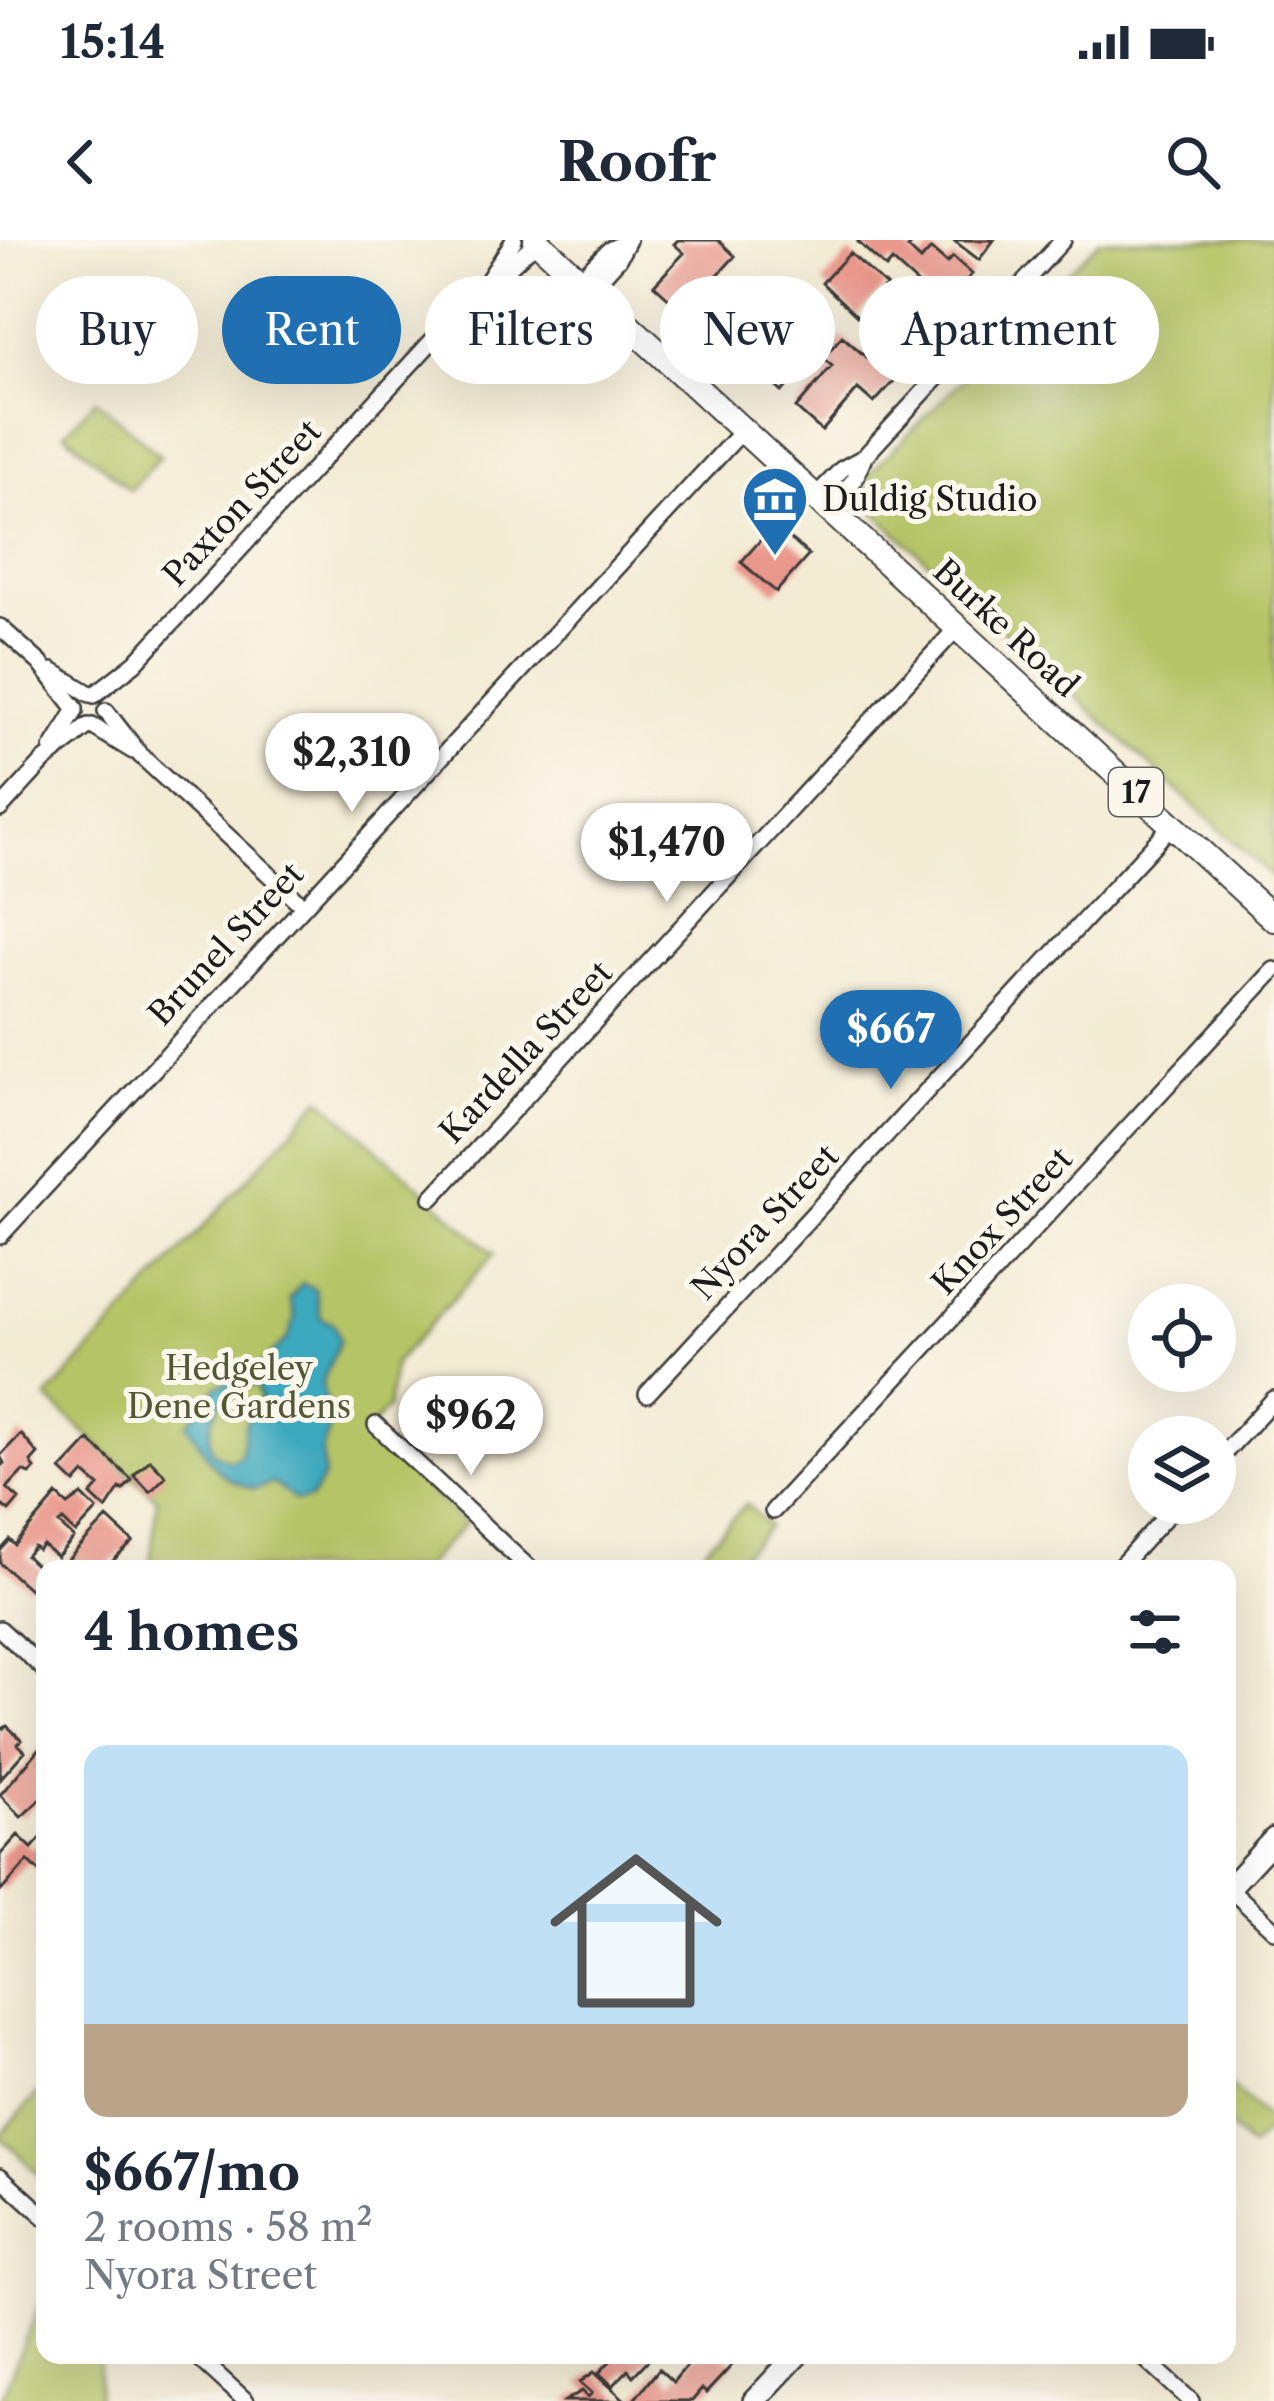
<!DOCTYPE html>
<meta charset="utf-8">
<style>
body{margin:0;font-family:"Libre Caslon Text",serif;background:#f2f2f3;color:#1f2937;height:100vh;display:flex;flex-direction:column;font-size:45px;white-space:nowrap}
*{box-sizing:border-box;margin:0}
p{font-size:39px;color:#747a83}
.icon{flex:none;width:66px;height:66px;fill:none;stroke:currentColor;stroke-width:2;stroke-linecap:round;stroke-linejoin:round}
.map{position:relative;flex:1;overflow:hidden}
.side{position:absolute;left:36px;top:1320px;width:1200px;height:804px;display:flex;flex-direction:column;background:#fff;border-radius:24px;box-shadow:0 12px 48px #0002}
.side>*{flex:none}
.banner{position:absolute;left:36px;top:36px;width:1203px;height:108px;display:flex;gap:24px}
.buttons{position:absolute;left:1128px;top:1044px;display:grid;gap:24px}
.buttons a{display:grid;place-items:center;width:108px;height:108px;border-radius:50%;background:#fff;box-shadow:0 12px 48px #0002;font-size:60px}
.price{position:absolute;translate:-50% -102px;padding:0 27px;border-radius:42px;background:#fff;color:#222;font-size:39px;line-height:78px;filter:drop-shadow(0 3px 6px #0008)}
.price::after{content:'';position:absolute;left:50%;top:72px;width:36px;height:27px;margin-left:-18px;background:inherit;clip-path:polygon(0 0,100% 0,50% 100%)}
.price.on{background:#1f6fb2;color:#fff}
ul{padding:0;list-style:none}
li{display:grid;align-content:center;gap:24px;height:636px;padding:0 48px}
li span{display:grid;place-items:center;height:372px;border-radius:24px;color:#555}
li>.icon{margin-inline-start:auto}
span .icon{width:216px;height:216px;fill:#fffc;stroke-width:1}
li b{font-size:51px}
h2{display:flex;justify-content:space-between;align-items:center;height:144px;padding:0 48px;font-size:51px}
.tag{padding:0 42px;border-radius:54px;background:#fff;box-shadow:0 12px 48px #0002;font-size:42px;line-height:108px}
.tag.on{background:#1f6fb2;color:#fff}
.status{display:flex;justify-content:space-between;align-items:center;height:84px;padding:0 60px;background:#fff;direction:ltr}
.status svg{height:33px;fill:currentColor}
header{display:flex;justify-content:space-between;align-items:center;height:156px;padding:0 48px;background:#fff;font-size:54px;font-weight:700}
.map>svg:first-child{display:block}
</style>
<div class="status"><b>15:14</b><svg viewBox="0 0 49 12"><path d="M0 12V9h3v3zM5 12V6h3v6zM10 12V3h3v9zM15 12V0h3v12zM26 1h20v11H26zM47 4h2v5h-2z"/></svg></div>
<header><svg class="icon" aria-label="back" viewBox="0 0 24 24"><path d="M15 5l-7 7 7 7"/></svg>Roofr<svg class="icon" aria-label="search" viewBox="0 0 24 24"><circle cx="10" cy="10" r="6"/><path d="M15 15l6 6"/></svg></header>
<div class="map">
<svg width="1274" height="2161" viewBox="0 0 1274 2161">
<rect width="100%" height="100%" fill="#fbf7ec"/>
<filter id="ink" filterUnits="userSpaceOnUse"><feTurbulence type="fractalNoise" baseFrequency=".00833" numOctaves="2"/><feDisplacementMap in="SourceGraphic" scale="24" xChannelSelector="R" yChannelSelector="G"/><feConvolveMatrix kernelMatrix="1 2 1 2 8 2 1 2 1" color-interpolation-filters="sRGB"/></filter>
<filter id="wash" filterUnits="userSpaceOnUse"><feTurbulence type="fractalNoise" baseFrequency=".004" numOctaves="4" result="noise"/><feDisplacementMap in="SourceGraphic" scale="48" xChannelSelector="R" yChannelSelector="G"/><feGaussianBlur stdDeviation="2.7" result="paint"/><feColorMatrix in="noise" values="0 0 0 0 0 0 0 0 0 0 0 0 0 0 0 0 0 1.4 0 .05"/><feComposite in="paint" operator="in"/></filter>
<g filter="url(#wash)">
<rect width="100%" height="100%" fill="#f3ebd4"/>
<path fill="#b5c466" stroke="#687041" stroke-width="3" d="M1100,0H1274V639L872,270L869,234Z
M96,159L160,216L130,250L65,193Z
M321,858L494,1014L394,1124L388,1168L366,1192L465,1284L422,1329H150L157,1259L47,1158Z
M746,1264L769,1286L729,1329H716L700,1314Z
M1227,1842L1273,1884L1251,1908L1227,1885Z
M45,1845V1941L0,1896Z
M45,2051V2115H100L97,2161H0Z"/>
<path fill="#3ea9be" stroke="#2d626d" stroke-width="3" fill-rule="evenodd" d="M302,1043L315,1049L321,1078L334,1084L340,1100L322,1143L330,1188L322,1211L324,1236L311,1258L296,1261L273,1243L254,1249C209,1236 209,1214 187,1184L218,1146L254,1132L288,1098L295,1078L290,1059ZM257,1145L261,1159L246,1182L240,1215L230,1221L212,1211C205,1177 221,1147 257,1145Z"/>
<g id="blocks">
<path fill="#ea978c" d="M678,0H718L735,16L684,72L654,45L684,13L674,4Z
M860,0H915L908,8L921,20L931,9L947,23L953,17L972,34L933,76L919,63L928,53L892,21L886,28L858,2Z
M953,0H994L979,20Z
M850,13L886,46L858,77L822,43Z
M891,56L932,92L909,118L868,83Z
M776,92L809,122L782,152L749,122Z
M842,96L894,141L874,163L858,149L822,191L796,168L832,126L823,118Z
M774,285L809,315L776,352L741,322Z
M21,1194L38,1214L31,1222L35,1229L30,1234L23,1231L7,1248L19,1259L9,1271L3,1266L0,1270V1227L4,1223L0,1216Z
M89,1200L132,1240L123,1250L120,1248L106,1269L91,1255L99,1246L84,1233L75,1243L61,1230Z
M150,1220L166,1236L150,1252L134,1235Z
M57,1255L68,1265L82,1255L97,1270L76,1293L63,1281L59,1284L74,1298L57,1317L43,1305L38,1310L34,1307L26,1316L44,1333L29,1349L0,1323V1311L10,1300L15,1305Z
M107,1278L133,1302L104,1329H59Z
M0,1486L3,1489L7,1486L22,1500L18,1504L25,1511L0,1539Z
M42,1506L45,1509V1555L21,1577L0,1555Z
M18,1595L32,1608L41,1598L45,1601V1637L28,1621L0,1652V1615Z
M610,2115H653L633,2136L628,2130L613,2146L599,2133L613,2118Z
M695,2115H724L734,2123L706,2153L702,2149L692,2161H633L659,2129L673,2142Z
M594,2132L626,2161H565L582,2151L588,2157L592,2153L580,2142Z"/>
</g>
</g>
<g filter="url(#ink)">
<use href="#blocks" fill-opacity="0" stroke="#3c3b38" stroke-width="3"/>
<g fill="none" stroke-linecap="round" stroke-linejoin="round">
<defs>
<path id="minor" d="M489,39L506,30L537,1
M579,40L609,10L626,2
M590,50L618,19L628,0
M815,257L842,229L864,217
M828,270L855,239L864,217L1063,0
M0,387L40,423L75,468
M52,431L90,454
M94,455L135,423L489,39L514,0
M106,471L141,516L303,666
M92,486L133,511
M52,509L75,471
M0,569L44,521L88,486
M432,958L957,388
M0,996L742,191
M647,1154L1172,585
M376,1185L530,1329
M1215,1223L1274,1159
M773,1271L1274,730
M1118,1329L1178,1263
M0,1389L45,1430
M1229,1648L1274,1690
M0,1936L45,1977
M196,2115L246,2161
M1141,2115L1191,2161"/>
<path id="secondary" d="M1227,1650L1274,1599
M754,2161L797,2115"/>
<path id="primary" d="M536,0L1274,679"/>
</defs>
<use href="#minor" stroke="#3c3b38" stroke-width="20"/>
<use href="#secondary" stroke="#3c3b38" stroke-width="26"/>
<use href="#primary" stroke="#3c3b38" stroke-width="28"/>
<use href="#minor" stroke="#fff" stroke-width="15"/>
<use href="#secondary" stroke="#fff" stroke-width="21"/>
<use href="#primary" stroke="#fff" stroke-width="24"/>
</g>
</g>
<defs>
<symbol id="museum-pin" viewBox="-11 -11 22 30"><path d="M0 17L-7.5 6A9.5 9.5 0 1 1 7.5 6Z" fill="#1f6fb2" stroke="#fbf7ec"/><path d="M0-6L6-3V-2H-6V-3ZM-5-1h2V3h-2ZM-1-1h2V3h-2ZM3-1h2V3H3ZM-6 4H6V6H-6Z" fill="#fff"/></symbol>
</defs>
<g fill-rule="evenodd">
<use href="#museum-pin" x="737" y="221" width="76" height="104"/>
</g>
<g text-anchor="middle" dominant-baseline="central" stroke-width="10" stroke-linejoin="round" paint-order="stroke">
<rect fill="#fbf7ec" stroke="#5f5e5a" stroke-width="3" x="1109" y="528" width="54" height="48" rx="9"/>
<g font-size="30" font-weight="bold" fill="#1c1c1c">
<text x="1136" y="552">17</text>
</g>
<g font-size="33" fill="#1c1c1c" stroke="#fbf7ec" text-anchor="start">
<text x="822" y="259">Duldig Studio</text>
</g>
<g font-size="33" fill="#1c1c1c" stroke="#fbf7ec">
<text transform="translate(242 263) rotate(-47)">Paxton Street</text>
<text transform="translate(1006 388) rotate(43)">Burke Road</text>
<text transform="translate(226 704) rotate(-47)">Brunel Street</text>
<text transform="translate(526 812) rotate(-47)">Kardella Street</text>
<text transform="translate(1002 981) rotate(-47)">Knox Street</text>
<text transform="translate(765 982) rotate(-47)">Nyora Street</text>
</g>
<g font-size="33" fill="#525736" stroke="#fbf7ec">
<text x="239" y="1128">Hedgeley<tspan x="239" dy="38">Dene Gardens</tspan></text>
</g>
</g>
</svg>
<div class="buttons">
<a><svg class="icon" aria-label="locate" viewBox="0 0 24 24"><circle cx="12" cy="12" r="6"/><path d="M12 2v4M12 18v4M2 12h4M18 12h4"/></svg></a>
<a><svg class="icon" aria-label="layers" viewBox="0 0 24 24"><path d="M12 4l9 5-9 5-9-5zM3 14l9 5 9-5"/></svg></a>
</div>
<b class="price" style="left:352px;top:575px">$2,310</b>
<b class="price" style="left:667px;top:665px">$1,470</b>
<b class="price on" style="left:891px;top:852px">$667</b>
<b class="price" style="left:471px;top:1238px">$962</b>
<div class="banner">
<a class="tag">Buy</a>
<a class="tag on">Rent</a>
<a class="tag">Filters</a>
<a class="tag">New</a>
<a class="tag">Apartment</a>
</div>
<section class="side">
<h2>4 homes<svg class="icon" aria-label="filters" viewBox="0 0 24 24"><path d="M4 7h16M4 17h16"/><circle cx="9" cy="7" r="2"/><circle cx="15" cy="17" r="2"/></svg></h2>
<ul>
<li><span style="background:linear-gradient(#bfe0f5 75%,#b9a48a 0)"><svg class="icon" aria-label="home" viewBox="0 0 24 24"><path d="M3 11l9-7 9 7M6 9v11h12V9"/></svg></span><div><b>$667/mo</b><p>2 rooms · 58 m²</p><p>Nyora Street</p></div></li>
</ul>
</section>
</div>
